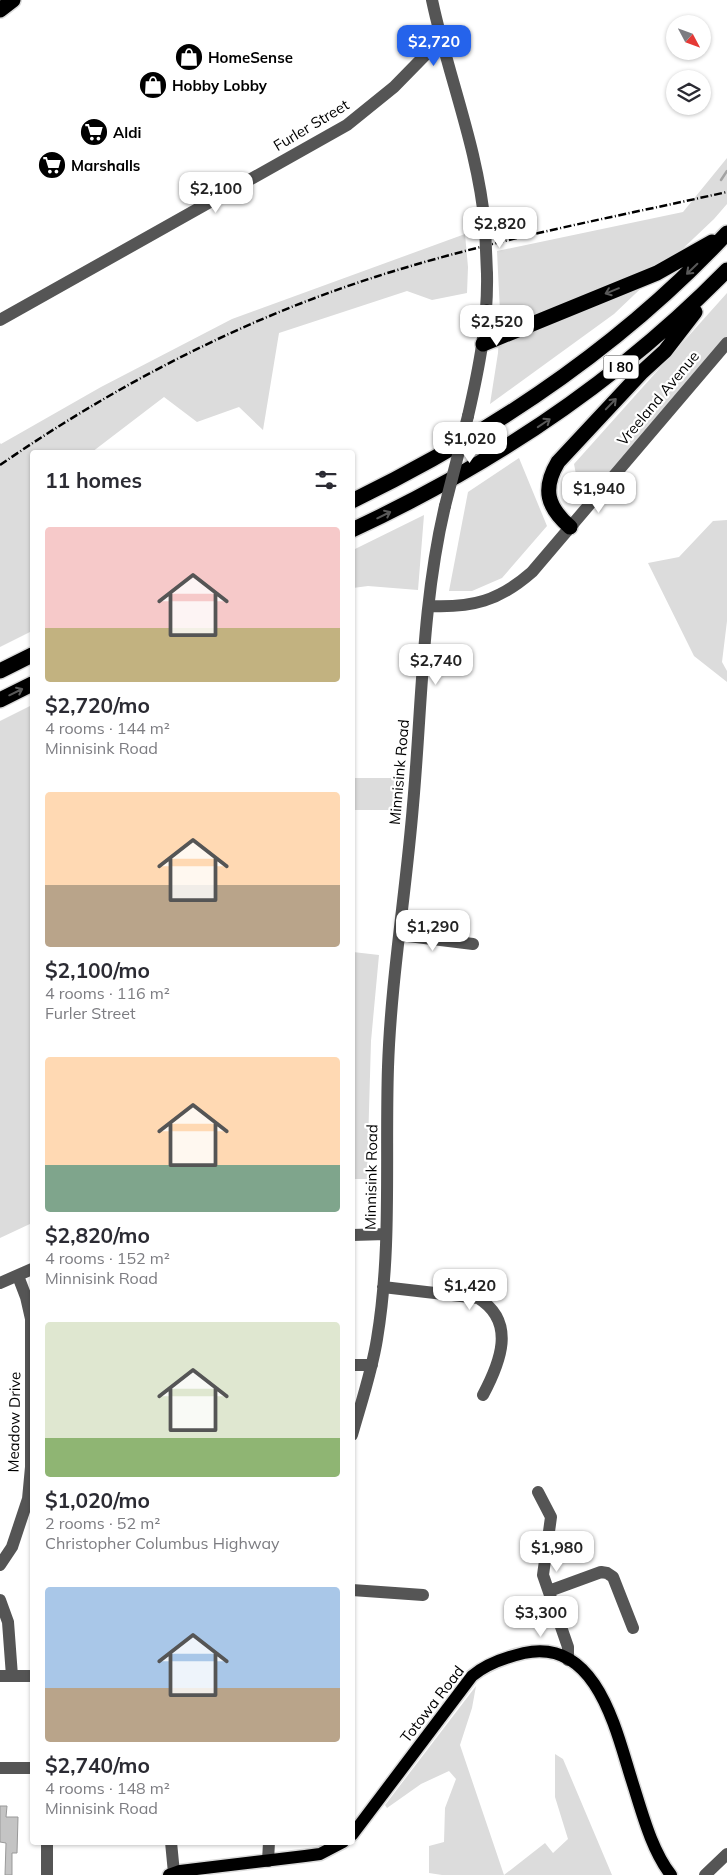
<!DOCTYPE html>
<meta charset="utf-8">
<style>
body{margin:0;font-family:Mulish,sans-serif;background:#f2f2f3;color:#2b2b33;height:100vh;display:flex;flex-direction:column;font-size:19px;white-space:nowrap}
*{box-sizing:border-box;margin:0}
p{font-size:16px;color:#7c7c81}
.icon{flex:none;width:28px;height:28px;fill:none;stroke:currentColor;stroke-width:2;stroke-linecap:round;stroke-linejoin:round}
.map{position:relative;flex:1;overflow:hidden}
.details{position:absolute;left:30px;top:450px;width:325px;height:1395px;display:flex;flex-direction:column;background:#fff;border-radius:5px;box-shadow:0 1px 4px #0004}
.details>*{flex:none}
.needle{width:32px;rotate:131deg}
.tools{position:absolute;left:666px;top:15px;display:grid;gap:10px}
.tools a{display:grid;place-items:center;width:45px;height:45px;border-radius:50%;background:#fff;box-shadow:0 1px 4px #0004;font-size:25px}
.price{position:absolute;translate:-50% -42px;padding:0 11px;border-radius:10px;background:#fff;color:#222;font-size:16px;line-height:32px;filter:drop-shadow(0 1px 2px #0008)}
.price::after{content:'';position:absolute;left:50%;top:30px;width:15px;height:11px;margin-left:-8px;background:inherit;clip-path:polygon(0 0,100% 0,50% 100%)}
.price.active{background:#2563eb;color:#fff}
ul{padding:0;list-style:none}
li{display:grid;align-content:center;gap:10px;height:265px;padding:0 15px}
li span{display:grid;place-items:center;height:155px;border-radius:5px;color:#555}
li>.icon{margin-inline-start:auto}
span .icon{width:90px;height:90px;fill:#fffc;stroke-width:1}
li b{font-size:21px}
h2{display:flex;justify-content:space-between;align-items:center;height:60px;padding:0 15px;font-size:21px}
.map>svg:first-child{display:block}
</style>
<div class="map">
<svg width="727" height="1875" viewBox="0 0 727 1875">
<rect width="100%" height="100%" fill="#fff"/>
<path fill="#dcdcdc" d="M727,158V204L714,219L614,314L490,404L498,353L500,312L497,251L683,212Z
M465,234L468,267L467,293L432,300L407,291L279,333L263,430L239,407L197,422L164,397L92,452H32V631L0,647V443L1,444L101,387L232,319Z
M727,293V348L597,498L579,490L574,464Z
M519,458L547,526L502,578L472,591H449L468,492Z
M424,515L418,590L368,586L353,588V550Z
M727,520V621L722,662L727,671V682L694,656L648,563L679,557L713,521Z
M32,705V1223L0,1238V721Z
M353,778H395L392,810H353Z
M353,952L379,955L371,1041L367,1179H353Z
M476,1686L472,1708L460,1745L504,1875L545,1843L553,1853L568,1839L555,1797V1754L563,1759L612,1875H442L429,1873V1846L444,1842L445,1808L456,1779L449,1771L421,1784L387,1808L385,1805Z"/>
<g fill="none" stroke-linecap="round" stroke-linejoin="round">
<path stroke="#a3a3a3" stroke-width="2.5" d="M721,180L727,171"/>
</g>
<path fill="#c4c4c4" stroke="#999" d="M0,1806H7L6,1817H18L17,1853H12V1875H5L6,1843L0,1842Z"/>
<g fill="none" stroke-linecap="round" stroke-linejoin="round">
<defs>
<path id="major" d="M352,1835L472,1676C485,1665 507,1657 524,1653C597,1637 616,1731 632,1781C642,1812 651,1849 671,1875
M169,1875L180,1871L305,1856L320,1854L343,1842"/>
<path id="highway" d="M0,10L13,0
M487,312C495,324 504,332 519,329
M483,344L657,273L712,242
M352,501C492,433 621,347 727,233
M570,527C547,507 542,489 558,462L642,372L665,351L695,312
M352,530C492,465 619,380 727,270
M0,671L32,655
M0,700L32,684"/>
</defs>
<use href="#major" stroke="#dbdbdb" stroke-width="15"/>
<use href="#highway" stroke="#dbdbdb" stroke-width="18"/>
<path stroke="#555" stroke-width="12" d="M432,0C448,76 478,148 485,226
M0,320L347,125L394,87L440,40
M468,416C479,368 488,323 487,274
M429,606C472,608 499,601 532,572L727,343
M400,935L473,944
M352,1235L386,1234
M0,1283L32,1269
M383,1287L478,1298C517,1322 500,1363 483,1395
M352,1365H372
M352,1435C361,1403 372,1371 377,1339C392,1249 385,1157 388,1067C391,979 406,892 413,805C422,705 422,603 445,506
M538,1492L551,1517L543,1575L568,1647V1660
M0,1565L12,1547L28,1499L31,1467V1319L26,1297L18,1276
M352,1590L423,1595
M549,1591L601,1572L607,1573L613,1577L633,1628
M0,1600L8,1622L12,1676
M0,1676H32
M0,1768H32
M171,1842L174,1873
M268,1861L269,1842
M47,1875V1842
M705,1875L727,1854"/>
<use href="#major" stroke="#000" stroke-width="12"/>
<use href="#highway" stroke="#000" stroke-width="15"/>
<path stroke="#000" stroke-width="2.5" stroke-dasharray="8 2.5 1 2.5" stroke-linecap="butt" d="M0,465C116,385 241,320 375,277C490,240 610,218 727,192"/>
<path stroke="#555" stroke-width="12" d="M485,226L487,274
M445,506L468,416"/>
</g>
<defs><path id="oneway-shaft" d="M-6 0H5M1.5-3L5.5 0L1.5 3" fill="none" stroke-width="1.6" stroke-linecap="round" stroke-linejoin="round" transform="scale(1.25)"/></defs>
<g stroke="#595959">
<use href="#oneway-shaft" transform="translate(692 269) rotate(136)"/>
<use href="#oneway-shaft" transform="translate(612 291) rotate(158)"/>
<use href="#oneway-shaft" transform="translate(611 404) rotate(-46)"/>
<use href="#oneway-shaft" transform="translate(544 423) rotate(-34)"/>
<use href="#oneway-shaft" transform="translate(384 515) rotate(-26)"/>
<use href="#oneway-shaft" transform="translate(16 692) rotate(-26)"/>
</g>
<defs>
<symbol id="shop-disc" viewBox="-11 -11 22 22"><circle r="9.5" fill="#000" stroke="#fff"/><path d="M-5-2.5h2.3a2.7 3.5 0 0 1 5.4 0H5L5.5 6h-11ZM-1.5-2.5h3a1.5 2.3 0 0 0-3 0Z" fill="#fff"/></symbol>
<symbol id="supermarket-disc" viewBox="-11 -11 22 22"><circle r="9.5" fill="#000" stroke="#fff"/><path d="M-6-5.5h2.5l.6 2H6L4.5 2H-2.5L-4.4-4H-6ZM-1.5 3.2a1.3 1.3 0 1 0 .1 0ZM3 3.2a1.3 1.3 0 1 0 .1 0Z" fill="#fff"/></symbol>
</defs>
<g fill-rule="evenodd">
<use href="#shop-disc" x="173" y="41" width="32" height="32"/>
<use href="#shop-disc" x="137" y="69" width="32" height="32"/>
<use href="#supermarket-disc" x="78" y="116" width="32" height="32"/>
<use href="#supermarket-disc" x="36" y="149" width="32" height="32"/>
</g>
<g text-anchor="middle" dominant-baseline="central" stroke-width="4.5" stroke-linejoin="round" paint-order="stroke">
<rect fill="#fff" stroke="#4c4c4c" stroke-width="1" x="603.5" y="355.5" width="35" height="23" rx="4"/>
<g font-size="14" font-weight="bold" fill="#000">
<text x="621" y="367">I 80</text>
</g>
<g font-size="15" font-weight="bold" fill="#000" stroke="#fff" text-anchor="start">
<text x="208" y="57">HomeSense</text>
<text x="172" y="85">Hobby Lobby</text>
<text x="113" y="132">Aldi</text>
<text x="71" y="165">Marshalls</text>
</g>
<g font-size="15" fill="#000" stroke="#fff">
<text transform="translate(311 125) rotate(-31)">Furler Street</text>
<text transform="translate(658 398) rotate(-50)">Vreeland Avenue</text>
<text transform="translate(399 772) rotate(-85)">Minnisink Road</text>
<text transform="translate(371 1177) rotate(-89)">Minnisink Road</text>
<text transform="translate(14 1422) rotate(-89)">Meadow Drive</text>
<text transform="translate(432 1704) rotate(-52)">Totowa Road</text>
</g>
</g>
</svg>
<div class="tools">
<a><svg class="needle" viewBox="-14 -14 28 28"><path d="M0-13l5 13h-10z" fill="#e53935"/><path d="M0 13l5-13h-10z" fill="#7c7c81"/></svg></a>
<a><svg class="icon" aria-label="layers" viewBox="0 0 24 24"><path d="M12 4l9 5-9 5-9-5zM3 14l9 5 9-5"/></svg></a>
</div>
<b class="price active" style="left:434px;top:67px">$2,720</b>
<b class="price" style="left:216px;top:214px">$2,100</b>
<b class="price" style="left:500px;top:249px">$2,820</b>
<b class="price" style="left:497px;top:347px">$2,520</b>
<b class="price" style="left:470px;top:464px">$1,020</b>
<b class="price" style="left:599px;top:514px">$1,940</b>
<b class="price" style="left:436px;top:686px">$2,740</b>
<b class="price" style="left:433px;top:952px">$1,290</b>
<b class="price" style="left:470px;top:1311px">$1,420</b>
<b class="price" style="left:557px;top:1573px">$1,980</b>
<b class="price" style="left:541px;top:1638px">$3,300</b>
<section class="details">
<h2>11 homes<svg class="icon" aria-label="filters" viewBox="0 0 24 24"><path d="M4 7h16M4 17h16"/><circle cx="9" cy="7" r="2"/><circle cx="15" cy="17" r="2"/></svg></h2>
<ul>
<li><span style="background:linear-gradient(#f6c9c9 65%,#c2b280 0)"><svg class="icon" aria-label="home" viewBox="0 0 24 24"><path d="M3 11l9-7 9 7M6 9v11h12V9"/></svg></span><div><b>$2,720/mo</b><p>4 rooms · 144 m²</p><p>Minnisink Road</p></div></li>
<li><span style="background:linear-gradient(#ffd9b3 60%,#b9a48a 0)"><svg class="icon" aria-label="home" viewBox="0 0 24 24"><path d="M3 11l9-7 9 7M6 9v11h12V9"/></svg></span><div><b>$2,100/mo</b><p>4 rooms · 116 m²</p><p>Furler Street</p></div></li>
<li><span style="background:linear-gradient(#ffd9b3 70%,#7fa58c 0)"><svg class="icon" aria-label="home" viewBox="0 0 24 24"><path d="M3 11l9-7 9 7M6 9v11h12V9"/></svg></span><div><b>$2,820/mo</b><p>4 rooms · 152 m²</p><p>Minnisink Road</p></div></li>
<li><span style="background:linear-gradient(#dfe7d0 75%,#8fb573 0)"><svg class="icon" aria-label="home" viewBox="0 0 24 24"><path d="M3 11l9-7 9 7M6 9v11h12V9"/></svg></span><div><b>$1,020/mo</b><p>2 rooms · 52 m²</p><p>Christopher Columbus Highway</p></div></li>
<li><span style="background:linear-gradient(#a9c7e8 65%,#b9a48a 0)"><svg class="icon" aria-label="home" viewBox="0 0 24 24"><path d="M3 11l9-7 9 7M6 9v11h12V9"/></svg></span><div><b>$2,740/mo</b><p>4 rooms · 148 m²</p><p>Minnisink Road</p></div></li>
</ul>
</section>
</div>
